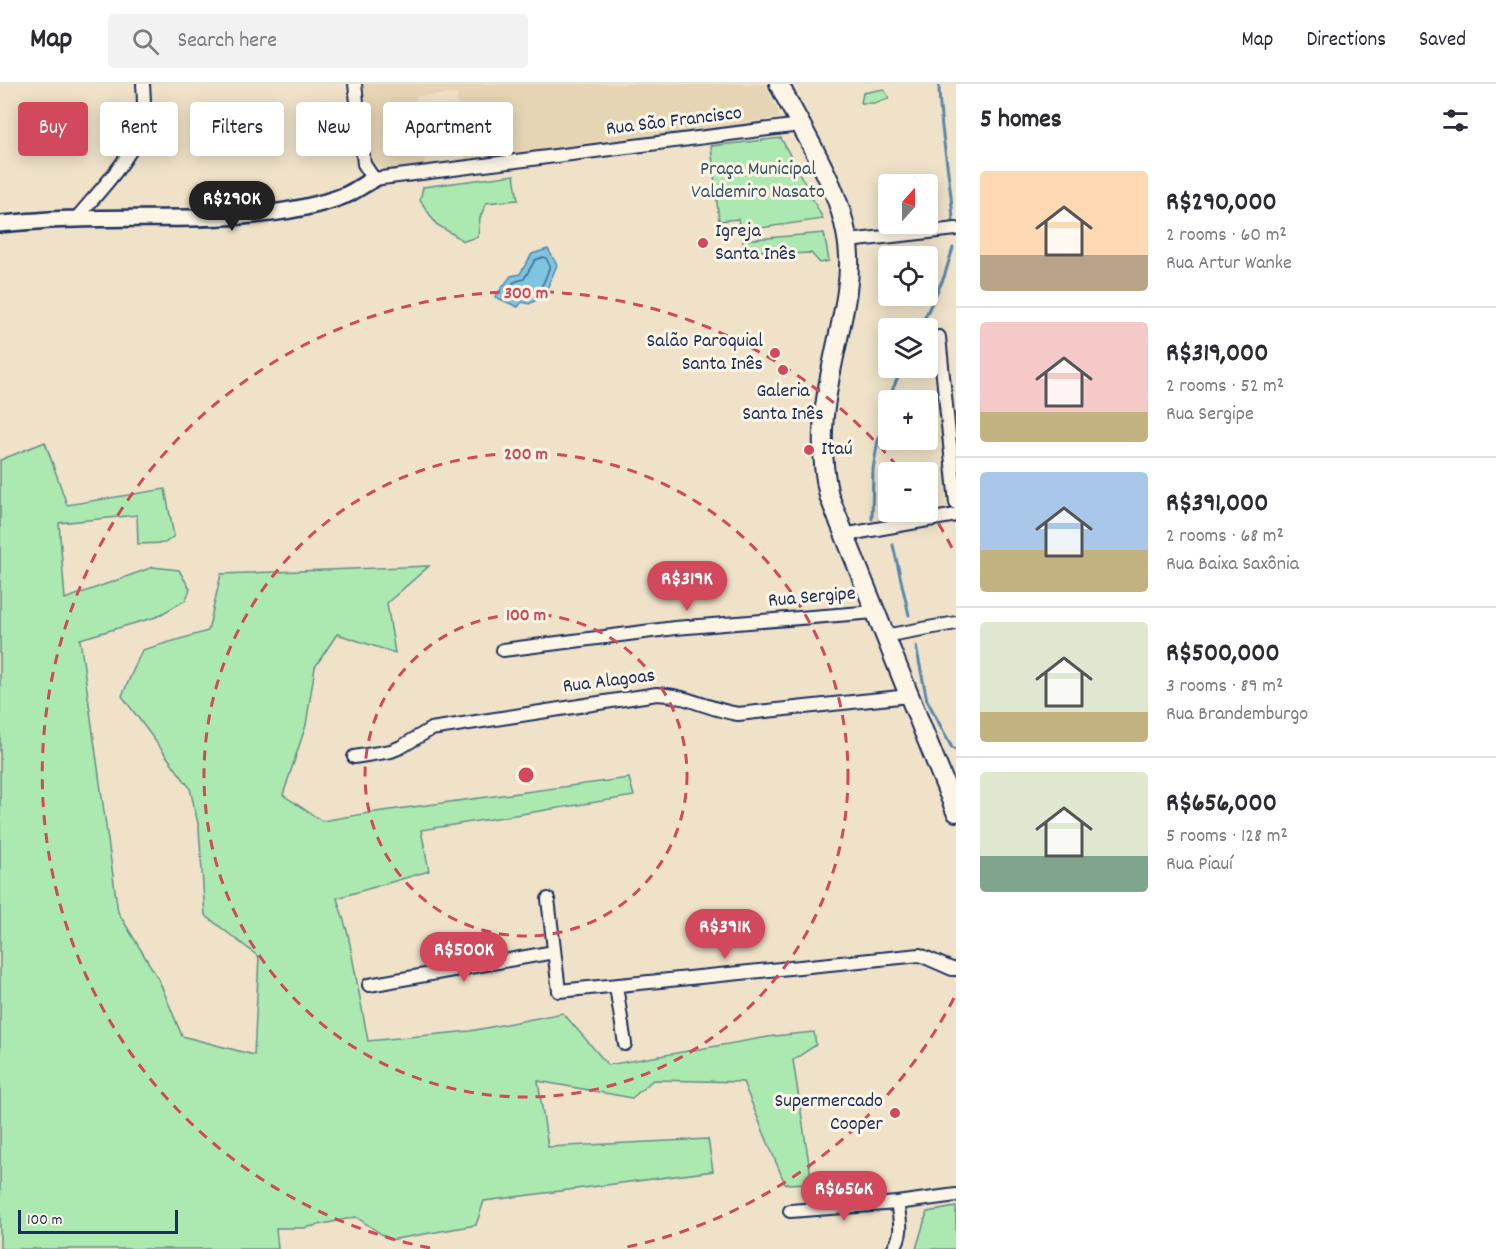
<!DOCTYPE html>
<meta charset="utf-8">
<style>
body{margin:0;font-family:Dekko,sans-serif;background:#f2f2f3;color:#2b2b33;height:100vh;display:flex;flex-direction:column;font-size:22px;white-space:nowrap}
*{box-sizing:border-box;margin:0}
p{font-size:20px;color:#7c7c81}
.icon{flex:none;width:33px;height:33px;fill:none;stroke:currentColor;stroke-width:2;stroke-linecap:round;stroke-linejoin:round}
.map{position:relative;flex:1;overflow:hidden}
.drawer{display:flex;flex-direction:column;background:#fff;width:540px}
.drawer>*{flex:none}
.hud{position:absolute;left:18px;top:18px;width:570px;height:54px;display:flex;gap:12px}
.needle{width:39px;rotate:21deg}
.controls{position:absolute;left:878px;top:90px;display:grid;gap:12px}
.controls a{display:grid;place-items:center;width:60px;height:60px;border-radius:6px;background:#fff;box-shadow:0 3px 15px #0003;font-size:30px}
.scale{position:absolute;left:18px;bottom:15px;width:160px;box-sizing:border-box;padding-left:6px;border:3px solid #1b2f5e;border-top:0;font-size:16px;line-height:21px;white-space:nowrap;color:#1b2f5e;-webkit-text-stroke:4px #fcf5e5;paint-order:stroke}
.price{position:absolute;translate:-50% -51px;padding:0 14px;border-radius:21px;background:#d1495b;color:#fff;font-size:20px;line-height:39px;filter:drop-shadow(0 2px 3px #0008)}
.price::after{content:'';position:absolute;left:50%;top:36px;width:18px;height:14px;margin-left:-9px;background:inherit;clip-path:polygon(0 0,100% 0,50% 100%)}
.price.on{background:#222;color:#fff}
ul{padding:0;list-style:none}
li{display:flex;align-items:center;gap:18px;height:150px;padding:0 24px}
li+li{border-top:2px solid #e1e1e2}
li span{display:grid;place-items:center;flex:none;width:168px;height:120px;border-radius:6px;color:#555}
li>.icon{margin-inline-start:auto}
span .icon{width:72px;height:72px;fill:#fffc;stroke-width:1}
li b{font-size:26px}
h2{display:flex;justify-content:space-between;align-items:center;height:72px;padding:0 24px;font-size:26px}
.pill{padding:0 21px;border-radius:6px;background:#fff;box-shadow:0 3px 15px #0003;font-size:21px;line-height:54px}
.pill.on{background:#d1495b;color:#fff}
header{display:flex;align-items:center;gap:36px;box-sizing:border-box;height:84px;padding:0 30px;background:#fff;border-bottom:2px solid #e1e1e2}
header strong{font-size:28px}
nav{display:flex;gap:33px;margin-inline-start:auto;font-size:21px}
.search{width:420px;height:54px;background:#f2f2f3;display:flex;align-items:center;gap:15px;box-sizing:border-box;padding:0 21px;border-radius:6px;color:#7c7c81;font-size:22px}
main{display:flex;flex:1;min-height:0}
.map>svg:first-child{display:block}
</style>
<header>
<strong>Map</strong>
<div class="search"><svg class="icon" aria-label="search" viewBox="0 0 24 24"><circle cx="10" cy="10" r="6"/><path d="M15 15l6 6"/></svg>Search here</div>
<nav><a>Map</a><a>Directions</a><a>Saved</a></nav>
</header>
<main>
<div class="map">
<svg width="956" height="1165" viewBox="0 0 956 1165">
<rect width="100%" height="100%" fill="#efe2c9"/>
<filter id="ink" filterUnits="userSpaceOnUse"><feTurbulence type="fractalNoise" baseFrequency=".0167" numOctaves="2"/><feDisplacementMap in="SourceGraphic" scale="12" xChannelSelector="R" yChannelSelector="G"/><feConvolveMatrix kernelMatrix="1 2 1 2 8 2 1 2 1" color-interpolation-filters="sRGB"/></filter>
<g filter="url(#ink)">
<path fill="#e6d5b5" d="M364,0H765L779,28L778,34L465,76L457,10L416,12L425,81L385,86L377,81L373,74Z"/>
<path fill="#ace9b0" stroke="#648c87" stroke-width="1.5" d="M884,5L889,14L875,19H861L863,9Z
M781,54L823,135L740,147L738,135L719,137L711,62Z
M514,91L518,116L486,119L480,134L478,153L464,157L436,140L420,116L423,103Z
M824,149L829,177L820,179L811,169L785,170L772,165L757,168L749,174H744L743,156Z
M45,358L67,421L165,405L174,452L165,459L138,460L137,431L59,439L65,515L153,483L179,486L190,505L186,516L156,533L80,555L118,828L159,896L182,952L254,971L259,873L205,831L199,744L190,704L122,612L142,566L208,547L221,490L429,482L387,519L395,569L337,550L315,583L306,641L283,711L322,737L375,728L629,694L634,712L421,746L429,787L337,814L348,850L368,957L470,947L563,929L608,981L774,952L814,948L816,961L793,976L812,1099L785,1100L743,998L653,996L632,1014L538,997L548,1063L708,1055L713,1087L484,1117L476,1141L390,1156L356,1133L304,1144H276L278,1165H0V376Z
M956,1123V1165H916L927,1128Z"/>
<path fill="#7fc4e0" stroke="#5788ac" stroke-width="1.5" d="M548,165L557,181L544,212L529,220L522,218L518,223L495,213L511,192L520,190L532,170Z"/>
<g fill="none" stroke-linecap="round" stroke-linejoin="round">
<path stroke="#436b92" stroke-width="1.5" d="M543,173L546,174L550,182C546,192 542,209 530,212C525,214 522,212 516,215L507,212L506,208L514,198L524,195L535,176Z"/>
<path stroke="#5788ac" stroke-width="3" d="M939,0C939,46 951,91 953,137
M920,244L944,193L953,164
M888,316L902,284
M872,435L873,385L878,356L888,318
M893,461L909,531
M916,562L927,616L952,664L956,666"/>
<defs>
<path id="minor" d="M355,0L364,80L374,95L800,41
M76,135C98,108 135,72 143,38C145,25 144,13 143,0
M848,157L956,145
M939,253L956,419
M843,451L956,431
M884,552L956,539
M503,566L675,544L875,528
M354,673L391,667L401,663L431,645L657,610C686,611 710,626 738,630L909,612
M548,815L559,907L920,871L952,885H956
M369,901L554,868
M616,902L625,960
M790,1127L897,1119L956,1111
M893,1165C904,1150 900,1137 897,1119"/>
<path id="tertiary" d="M0,140C26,138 52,135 78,135C161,132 267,142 346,111C355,107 364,100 374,95"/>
<path id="secondary" d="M779,0C806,54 846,111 849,172C850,197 845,221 840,245C827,305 815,350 829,412L956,728"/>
</defs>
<use href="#minor" stroke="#1b2f5e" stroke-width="16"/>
<use href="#tertiary" stroke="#1b2f5e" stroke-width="20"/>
<use href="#secondary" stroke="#1b2f5e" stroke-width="22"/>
<use href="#minor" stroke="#fcf5e5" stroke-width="12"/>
<use href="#tertiary" stroke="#fcf5e5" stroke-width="15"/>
<use href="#secondary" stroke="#fcf5e5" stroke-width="18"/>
</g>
</g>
<g fill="none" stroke="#d1495b" stroke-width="3" stroke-dasharray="10 8">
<circle cx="526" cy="691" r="161"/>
<circle cx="526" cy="691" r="322"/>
<path d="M954 914A483 483 0 0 1 622 1164M430 1164A483 483 0 1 1 901 387M929 424A483 483 0 0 1 954 468"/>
</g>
<g fill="#d1495b" stroke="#fcf5e5" stroke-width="2">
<circle cx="703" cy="159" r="6"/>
<circle cx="775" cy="269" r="6"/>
<circle cx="783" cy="286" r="6"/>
<circle cx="809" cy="366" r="6"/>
<circle cx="895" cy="1029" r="6"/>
</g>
<g text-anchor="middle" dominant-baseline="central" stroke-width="6" stroke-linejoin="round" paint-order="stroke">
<g font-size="20" fill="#1b2f5e" stroke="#fcf5e5">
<text transform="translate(674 38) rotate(-7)">Rua São Francisco</text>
<text transform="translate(812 514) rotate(-5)">Rua Sergipe</text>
<text transform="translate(609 598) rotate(-7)">Rua Alagoas</text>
</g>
<g font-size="20" fill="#38546e" stroke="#fcf5e5">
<text x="758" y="86">Praça Municipal<tspan x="758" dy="23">Valdemiro Nasato</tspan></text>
</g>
<g font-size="20" fill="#1b2f5e" stroke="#fcf5e5" text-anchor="start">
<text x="715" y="148">Igreja<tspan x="715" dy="23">Santa Inês</tspan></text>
<text x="763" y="258" text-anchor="end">Salão Paroquial<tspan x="763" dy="23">Santa Inês</tspan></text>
<text x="783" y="308" text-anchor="middle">Galeria<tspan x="783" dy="23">Santa Inês</tspan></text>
<text x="821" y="366">Itaú</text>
<text x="883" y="1018" text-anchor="end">Supermercado<tspan x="883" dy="23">Cooper</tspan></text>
</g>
</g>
<circle cx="526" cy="691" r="9" fill="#d1495b" stroke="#fcf5e5" stroke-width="3"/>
<g font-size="18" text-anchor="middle" font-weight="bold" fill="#d1495b" stroke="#fcf5e5" stroke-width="6" stroke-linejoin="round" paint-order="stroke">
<text x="526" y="214">300 m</text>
<text x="526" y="375">200 m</text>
<text x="526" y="536">100 m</text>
</g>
</svg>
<div class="controls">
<a><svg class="needle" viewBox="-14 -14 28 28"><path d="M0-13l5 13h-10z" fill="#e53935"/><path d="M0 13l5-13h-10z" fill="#7c7c81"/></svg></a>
<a><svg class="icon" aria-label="locate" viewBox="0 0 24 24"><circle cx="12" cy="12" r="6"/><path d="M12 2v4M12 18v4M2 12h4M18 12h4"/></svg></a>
<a><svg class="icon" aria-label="layers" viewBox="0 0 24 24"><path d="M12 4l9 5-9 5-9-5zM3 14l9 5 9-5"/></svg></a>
<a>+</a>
<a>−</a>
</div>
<div class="scale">100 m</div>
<b class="price on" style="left:232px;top:148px">R$290K</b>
<b class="price" style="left:687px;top:528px">R$319K</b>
<b class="price" style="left:725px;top:876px">R$391K</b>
<b class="price" style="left:464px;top:899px">R$500K</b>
<b class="price" style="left:844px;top:1138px">R$656K</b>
<div class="hud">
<a class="pill on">Buy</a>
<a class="pill">Rent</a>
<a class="pill">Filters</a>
<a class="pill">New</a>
<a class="pill">Apartment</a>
</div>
</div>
<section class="drawer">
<h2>5 homes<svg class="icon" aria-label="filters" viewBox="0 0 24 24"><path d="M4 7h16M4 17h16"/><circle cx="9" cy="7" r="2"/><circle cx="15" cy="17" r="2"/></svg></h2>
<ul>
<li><span style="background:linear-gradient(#ffd9b3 70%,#b9a48a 0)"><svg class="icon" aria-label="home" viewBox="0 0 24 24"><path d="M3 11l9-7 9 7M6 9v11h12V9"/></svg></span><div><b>R$290,000</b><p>2 rooms · 60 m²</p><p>Rua Artur Wanke</p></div></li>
<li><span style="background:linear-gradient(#f6c9c9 75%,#c2b280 0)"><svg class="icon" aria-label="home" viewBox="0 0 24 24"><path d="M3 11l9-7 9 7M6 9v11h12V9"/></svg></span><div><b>R$319,000</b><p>2 rooms · 52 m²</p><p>Rua Sergipe</p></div></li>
<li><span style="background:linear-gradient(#a9c7e8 65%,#c2b280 0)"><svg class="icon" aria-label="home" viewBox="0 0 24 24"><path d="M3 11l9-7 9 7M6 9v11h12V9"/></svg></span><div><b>R$391,000</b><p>2 rooms · 68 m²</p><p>Rua Baixa Saxônia</p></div></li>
<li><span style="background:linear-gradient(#dfe7d0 75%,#c2b280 0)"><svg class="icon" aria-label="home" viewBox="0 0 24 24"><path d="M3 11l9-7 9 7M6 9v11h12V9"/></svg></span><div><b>R$500,000</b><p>3 rooms · 89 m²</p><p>Rua Brandemburgo</p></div></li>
<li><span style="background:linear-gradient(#dfe7d0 70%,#7fa58c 0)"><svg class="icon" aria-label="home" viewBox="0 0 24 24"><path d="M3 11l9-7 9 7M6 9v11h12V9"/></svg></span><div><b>R$656,000</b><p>5 rooms · 128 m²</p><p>Rua Piauí</p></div></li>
</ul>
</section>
</main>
